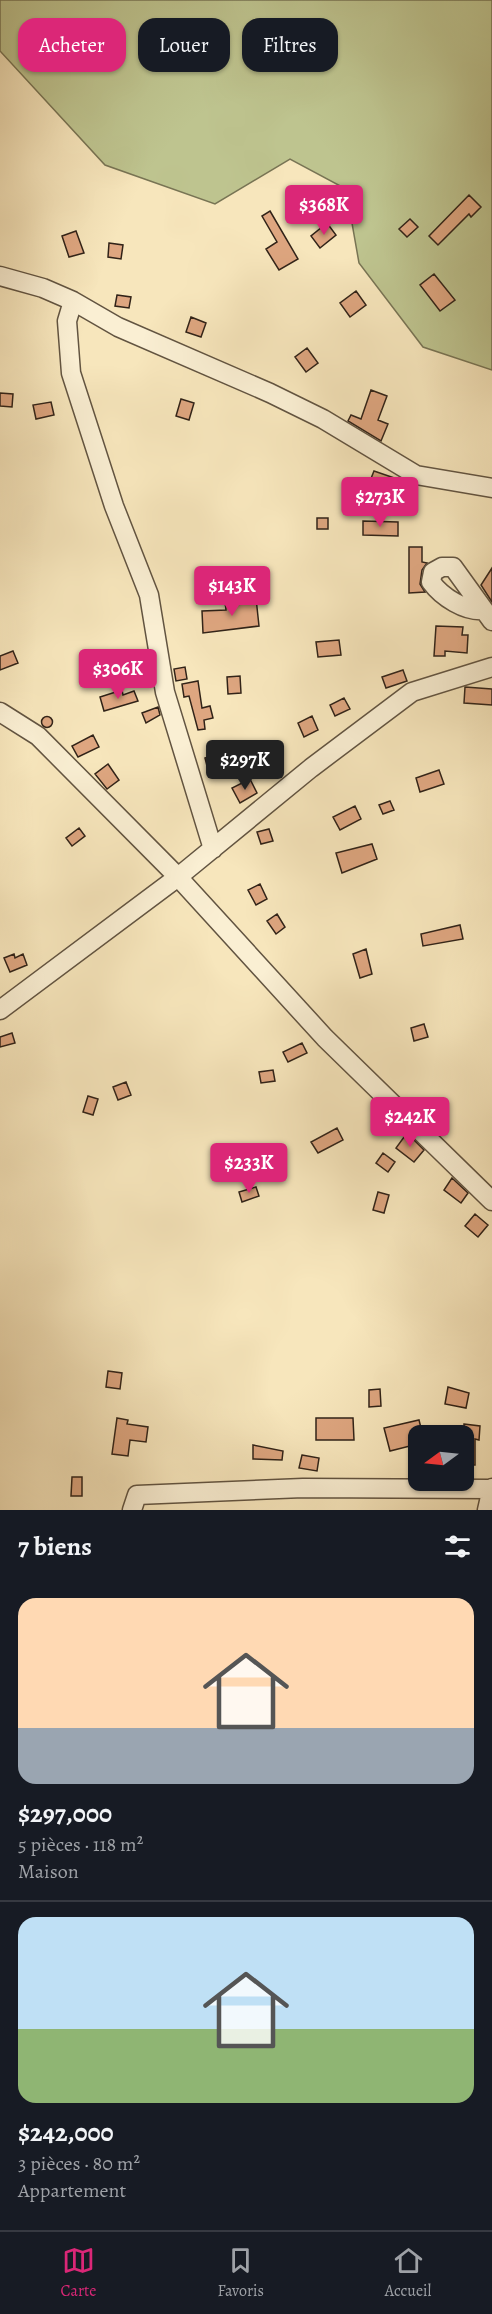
<!DOCTYPE html>
<html lang="fr">
<meta charset="utf-8">
<style>
body{margin:0;font-family:Alegreya,serif;background:#242831;color:#f1f3f6;height:100vh;display:flex;flex-direction:column;font-size:22px;white-space:nowrap}
*{box-sizing:border-box;margin:0}
p{font-size:20px;color:#9ea1a6}
.icon{flex:none;width:33px;height:33px;fill:none;stroke:currentColor;stroke-width:2;stroke-linecap:round;stroke-linejoin:round}
.map{position:relative;height:1510px;overflow:hidden}
.details{display:flex;flex-direction:column;background:#171b24;flex:1}
.details>*{flex:none}
.top-card{position:absolute;left:18px;top:18px;width:456px;height:54px;display:flex;gap:12px}
.needle{width:39px;rotate:255deg}
.controls{position:absolute;left:408px;top:1425px;display:grid;gap:12px}
.controls a{display:grid;place-items:center;width:66px;height:66px;border-radius:12px;background:#171b24;box-shadow:0 2px 4px #0004;font-size:30px}
.price{position:absolute;translate:-50% -51px;padding:0 14px;border-radius:6px;background:#db2777;color:#fff;font-size:20px;line-height:39px;filter:drop-shadow(0 2px 3px #0008)}
.price::after{content:'';position:absolute;left:50%;top:36px;width:18px;height:14px;margin-left:-9px;background:inherit;clip-path:polygon(0 0,100% 0,50% 100%)}
.price.active{background:#222;color:#fff}
ul{padding:0;list-style:none}
li{display:grid;align-content:center;gap:12px;height:318px;padding:0 18px}
li+li{border-top:2px solid #363941}
li span{display:grid;place-items:center;height:186px;border-radius:18px;color:#555}
li>.icon{margin-inline-start:auto}
span .icon{width:108px;height:108px;fill:#fffc;stroke-width:1}
li b{font-size:26px}
h2{display:flex;justify-content:space-between;align-items:center;height:72px;padding:0 18px;font-size:26px}
.pill{padding:0 21px;border-radius:18px;background:#171b24;box-shadow:0 2px 4px #0004;font-size:21px;line-height:54px}
.pill.active{background:#db2777;color:#fff}
.tab-bar{display:flex;justify-content:space-around;align-items:center;height:84px;border-top:2px solid #363941;background:#171b24;font-size:16px;color:#9ea1a6}
.tab-bar a{display:grid;justify-items:center;gap:3px}
.tab-bar .active{color:#db2777}
.map>svg:first-child{display:block}
</style>
<div class="map">
<svg width="492" height="1510" viewBox="0 0 492 1510">
<rect width="100%" height="100%" fill="#f7e6bc"/>
<filter id="stains"><feTurbulence type="fractalNoise" baseFrequency=".00333" numOctaves="4"/><feColorMatrix values="0 0 0 0 .2 0 0 0 0 .09 0 0 0 0 .02 0 0 0 .5 -.17"/></filter>
<radialGradient id="worn" r=".72"><stop offset=".6" stop-color="#630" stop-opacity="0"/><stop offset="1" stop-color="#630" stop-opacity=".3"/></radialGradient>
<path fill="#bec48f" stroke="#787454" stroke-width="1.5" d="M0,0H492V370L423,347L359,263L346,189L290,159L215,204L105,165L0,51Z"/>
<path fill="#dea680" stroke="#312318" stroke-width="1.5" d="M469,195L481,207L471,217L469,214L438,245L429,236Z
M270,211L298,259L279,270L266,249L277,242L262,216Z
M410,219L418,227L407,237L399,229Z
M327,223L336,235L320,248L311,236Z
M76,231L84,253L69,257L62,236Z
M109,243L123,245L121,259L108,257Z
M434,274L455,300L440,311L420,285Z
M356,291L366,305L350,317L340,303Z
M117,295L131,297L129,308L115,306Z
M191,317L206,323L201,337L186,332Z
M307,348L318,363L306,372L295,357Z
M371,390L387,396L378,420L388,424L381,441L348,421L351,415L361,419Z
M0,393L13,394L12,407L0,406Z
M181,399L194,403L189,420L176,416Z
M51,402L54,415L36,419L33,405Z
M374,471L403,481L399,491L370,481Z
M317,518H328V529H317Z
M363,521L398,522V536L363,535Z
M409,547H422V562L427,563L422,570L420,584L425,592L409,593Z
M492,568V602L481,585Z
M256,598L259,626L203,633L202,611L226,610L225,602Z
M436,626L463,627L462,635H468L467,653L445,651V656H434Z
M339,640L341,655L318,657L316,642Z
M13,651L18,663L0,670V656Z
M185,667L187,679L176,681L174,669Z
M403,670L407,681L386,688L382,677Z
M240,676L241,693L228,694L227,677Z
M198,681L202,708L210,706L213,718L204,720L205,729L198,730L189,696L184,697L182,684Z
M465,687L492,689V705L464,703Z
M122,690L123,695L134,691L138,701L104,711L100,697Z
M344,698L350,709L335,716L330,705Z
M158,707L160,715L146,723L142,713Z
M312,716L318,730L304,737L298,723Z
M41.5 722a5.5 5.5 0 1 1 11 0a5.5 5.5 0 1 1-11 0Z
M93,735L99,747L78,757L72,746Z
M218,754L222,766L208,770L205,758Z
M261,758L266,772L252,778L246,765Z
M108,764L119,780L107,789L95,774Z
M439,770L444,784L420,792L416,778Z
M250,779L257,793L240,803L232,788Z
M390,801L394,810L383,814L379,805Z
M355,806L361,819L340,830L333,817Z
M79,828L85,836L72,846L66,838Z
M269,829L273,841L261,844L257,832Z
M372,844L377,859L342,873L336,853Z
M260,884L267,899L256,905L248,890Z
M277,914L285,927L276,934L267,921Z
M460,925L463,939L423,946L421,934Z
M366,949L372,974L360,978L353,954Z
M14,954L15,958L23,954L27,965L10,972L4,958Z
M424,1024L428,1037L414,1041L411,1028Z
M12,1033L15,1043L0,1047V1037Z
M302,1043L307,1053L288,1062L283,1052Z
M273,1070L275,1081L261,1083L259,1072Z
M126,1082L131,1095L118,1100L113,1087Z
M88,1096L98,1099L93,1115L83,1112Z
M337,1128L343,1140L318,1153L311,1142Z
M407,1133L424,1150L414,1162L396,1148Z
M383,1153L395,1162L388,1172L376,1163Z
M452,1178L468,1193L461,1203L444,1190Z
M256,1187L259,1196L242,1202L239,1192Z
M378,1192L389,1195L384,1213L373,1210Z
M475,1214L488,1225L478,1237L465,1226Z
M108,1371L122,1373L120,1389L106,1387Z
M448,1387L469,1393L466,1408L445,1404Z
M380,1389L381,1406L369,1407V1390Z
M117,1418L128,1420L127,1424L148,1427L146,1442L130,1440L128,1456L112,1454Z
M316,1418H353L354,1440H316Z
M419,1420L423,1436H418V1444L390,1451L384,1428Z
M464,1424L480,1426L479,1440L475,1439V1465H464Z
M253,1445L283,1451L282,1460L253,1459Z
M302,1455L319,1458L317,1471L299,1468Z
M72,1477H82V1496H71Z"/>
<g fill="none" stroke-linecap="round" stroke-linejoin="round">
<defs>
<path id="minor" d="M0,276L43,288L73,301L118,327L270,393L323,419L416,475L492,488
M73,301L67,321L71,373L114,506L149,595L165,692L213,849
M484,610C465,612 442,597 431,582L433,572L442,567H453L492,621
M0,712L38,736L178,877L325,1038L492,1201
M0,1010L178,877L311,768L412,692L492,667
M132,1510L137,1495L303,1488L490,1489
M487,1510L492,1488"/>
</defs>
<use href="#minor" stroke="#625441" stroke-width="21"/>
<use href="#minor" stroke="#faefd3" stroke-width="18"/>
</g>
<rect width="100%" height="100%" filter="url(#stains)"/>
<rect width="100%" height="100%" fill="url(#worn)"/>
</svg>
<div class="controls">
<a><svg class="needle" viewBox="-14 -14 28 28"><path d="M0-13l5 13h-10z" fill="#e53935"/><path d="M0 13l5-13h-10z" fill="#9ea1a6"/></svg></a>
</div>
<b class="price" style="left:324px;top:236px">$368K</b>
<b class="price" style="left:380px;top:528px">$273K</b>
<b class="price" style="left:232px;top:617px">$143K</b>
<b class="price" style="left:118px;top:700px">$306K</b>
<b class="price active" style="left:245px;top:791px">$297K</b>
<b class="price" style="left:410px;top:1148px">$242K</b>
<b class="price" style="left:249px;top:1194px">$233K</b>
<div class="top-card">
<a class="pill active">Acheter</a>
<a class="pill">Louer</a>
<a class="pill">Filtres</a>
</div>
</div>
<section class="details">
<h2>7 biens<svg class="icon" aria-label="filters" viewBox="0 0 24 24"><path d="M4 7h16M4 17h16"/><circle cx="9" cy="7" r="2"/><circle cx="15" cy="17" r="2"/></svg></h2>
<ul>
<li><span style="background:linear-gradient(#ffd9b3 70%,#9aa5b1 0)"><svg class="icon" aria-label="home" viewBox="0 0 24 24"><path d="M3 11l9-7 9 7M6 9v11h12V9"/></svg></span><div><b>$297,000</b><p>5 pièces · 118 m²</p><p>Maison</p></div></li>
<li><span style="background:linear-gradient(#bfe0f5 60%,#8fb573 0)"><svg class="icon" aria-label="home" viewBox="0 0 24 24"><path d="M3 11l9-7 9 7M6 9v11h12V9"/></svg></span><div><b>$242,000</b><p>3 pièces · 80 m²</p><p>Appartement</p></div></li>
</ul>
</section>
<nav class="tab-bar">
<a class="active"><svg class="icon" aria-label="map" viewBox="0 0 24 24"><path d="M3 6l6-2 6 2 6-2v14l-6 2-6-2-6 2zM9 4v14M15 6v14"/></svg>Carte</a>
<a><svg class="icon" aria-label="saved" viewBox="0 0 24 24"><path d="M7 4h10v16l-5-4-5 4z"/></svg>Favoris</a>
<a><svg class="icon" aria-label="home" viewBox="0 0 24 24"><path d="M3 11l9-7 9 7M6 9v11h12V9"/></svg>Accueil</a>
</nav>
